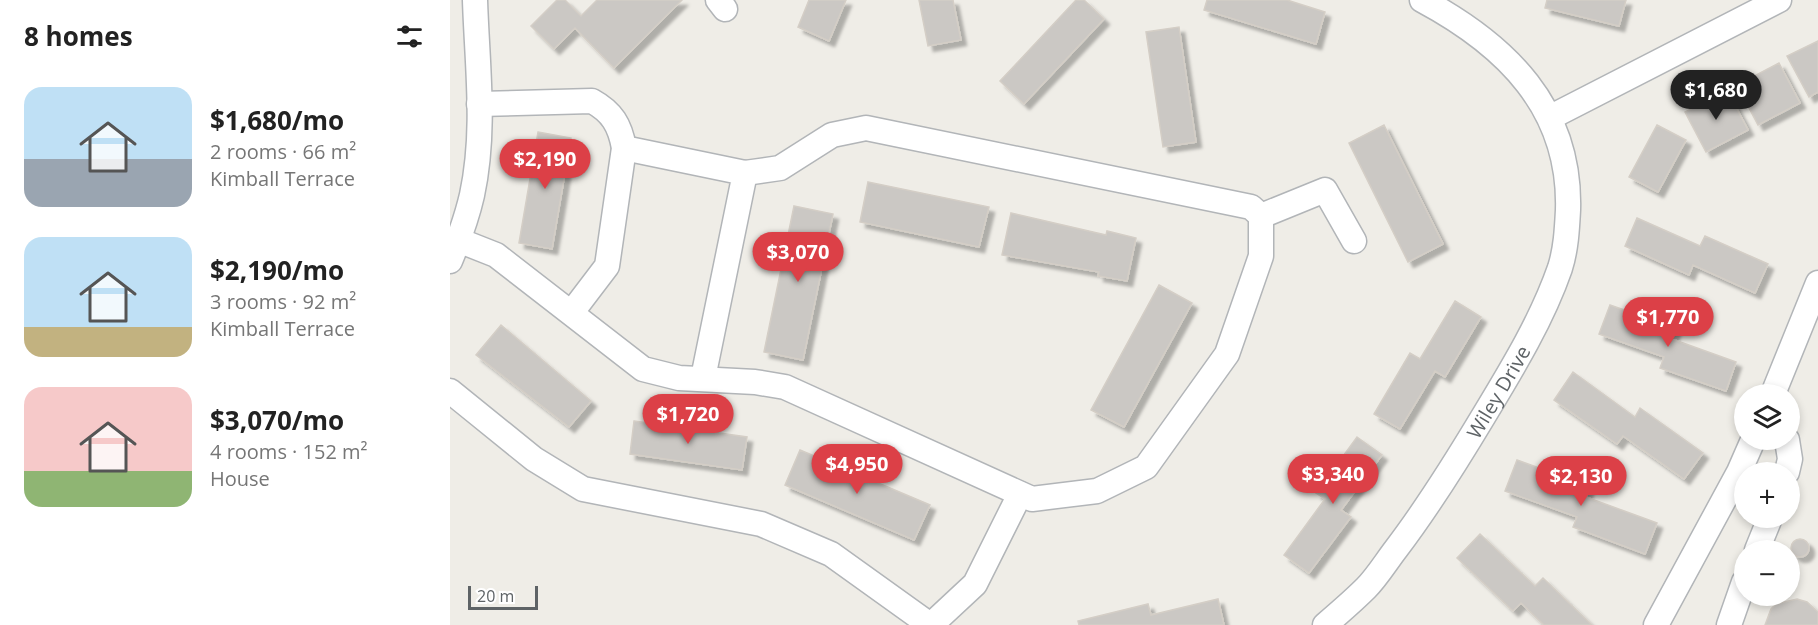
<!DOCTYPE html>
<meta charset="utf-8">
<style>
body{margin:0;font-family:"Open Sans",sans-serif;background:#f2f2f2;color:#222;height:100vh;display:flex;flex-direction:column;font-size:22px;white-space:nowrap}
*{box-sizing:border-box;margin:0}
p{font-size:20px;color:#767676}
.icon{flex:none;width:33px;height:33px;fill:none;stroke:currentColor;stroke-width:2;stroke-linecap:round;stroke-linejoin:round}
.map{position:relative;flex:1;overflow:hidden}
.panel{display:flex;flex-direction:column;background:#fff;width:450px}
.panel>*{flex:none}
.tools{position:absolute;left:1284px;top:384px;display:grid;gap:12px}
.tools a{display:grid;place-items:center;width:66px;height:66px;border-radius:50%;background:#fff;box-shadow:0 3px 9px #0003;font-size:30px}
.scale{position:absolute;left:18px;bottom:15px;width:70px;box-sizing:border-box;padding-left:6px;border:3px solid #5e6366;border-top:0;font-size:16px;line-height:21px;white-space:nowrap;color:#5e6366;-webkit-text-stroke:4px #fff;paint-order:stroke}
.price{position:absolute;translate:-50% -51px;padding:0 14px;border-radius:21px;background:#dc4047;color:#fff;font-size:20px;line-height:39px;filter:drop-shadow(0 2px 3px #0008)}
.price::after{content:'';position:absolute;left:50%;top:36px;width:18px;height:14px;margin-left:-9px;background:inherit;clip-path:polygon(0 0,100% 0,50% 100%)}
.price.current{background:#222;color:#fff}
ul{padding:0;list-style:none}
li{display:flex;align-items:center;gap:18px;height:150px;padding:0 24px}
li span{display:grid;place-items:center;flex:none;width:168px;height:120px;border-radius:18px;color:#555}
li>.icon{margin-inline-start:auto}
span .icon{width:72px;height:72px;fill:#fffc;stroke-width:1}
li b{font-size:26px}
h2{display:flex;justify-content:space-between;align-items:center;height:72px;padding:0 24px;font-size:26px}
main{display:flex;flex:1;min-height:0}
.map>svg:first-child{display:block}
</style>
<main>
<section class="panel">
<h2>8 homes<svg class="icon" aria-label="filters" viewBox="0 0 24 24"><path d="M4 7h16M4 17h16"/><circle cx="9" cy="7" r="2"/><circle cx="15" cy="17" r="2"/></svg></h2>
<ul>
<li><span style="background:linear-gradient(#bfe0f5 60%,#9aa5b1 0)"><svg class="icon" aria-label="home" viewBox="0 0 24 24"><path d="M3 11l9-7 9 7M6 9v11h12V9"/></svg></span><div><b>$1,680/mo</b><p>2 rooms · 66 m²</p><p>Kimball Terrace</p></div></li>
<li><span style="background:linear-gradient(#bfe0f5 75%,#c2b280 0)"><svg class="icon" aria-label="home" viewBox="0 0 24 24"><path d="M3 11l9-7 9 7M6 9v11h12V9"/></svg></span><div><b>$2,190/mo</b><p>3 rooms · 92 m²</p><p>Kimball Terrace</p></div></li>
<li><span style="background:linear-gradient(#f6c9c9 70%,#8fb573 0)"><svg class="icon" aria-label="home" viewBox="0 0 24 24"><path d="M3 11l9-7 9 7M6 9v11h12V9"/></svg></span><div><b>$3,070/mo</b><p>4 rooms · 152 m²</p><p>House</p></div></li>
</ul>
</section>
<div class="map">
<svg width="1368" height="625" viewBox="0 0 1368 625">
<defs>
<filter id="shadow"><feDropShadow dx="5.5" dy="5.5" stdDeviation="1.5" flood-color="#0004"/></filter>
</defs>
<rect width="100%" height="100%" fill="#efede7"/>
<path fill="#cbc8c4" stroke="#d4cec6" stroke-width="1.5" filter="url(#shadow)" d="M107,0H115L131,16L147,0H232L164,68L125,28L104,49L81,26Z
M359,0H396L379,41L348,27Z
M469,0H503L511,40L478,46Z
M626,0H634L654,19L574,104L550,81Z
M757,0H837L875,12L866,44L754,10Z
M1097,0H1176L1169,26L1095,8Z
M729,27L746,142L713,147L696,32Z
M1368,41V92L1359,97L1337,56Z
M1329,63L1350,103L1308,125L1287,85Z
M1277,90L1298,130L1256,152L1235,112Z
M934,125L993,244L958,262L899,143Z
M1207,125L1236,140L1208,192L1179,177Z
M88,132L121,138L102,249L69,243Z
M418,182L539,207L529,247L410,222Z
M344,206L383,214L353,360L314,352Z
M561,213L656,235L657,231L686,238L677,281L648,276L649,272L552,255Z
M1187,218L1250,246L1255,236L1318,264L1305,293L1243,265L1239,275L1175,246Z
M709,285L742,303L674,427L641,410Z
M1005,301L1031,317L995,377L985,371L950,429L924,414L960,353L970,359Z
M1160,305L1226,328L1222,339L1286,362L1276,391L1210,368L1214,357L1149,334Z
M51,325L141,401L119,427L26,355Z
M1123,372L1185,417L1190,408L1253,453L1234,479L1173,436L1167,444L1104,400Z
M184,421L297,437L292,470L180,454Z
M907,437L932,455L891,510L901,517L859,573L834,555L875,499L866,493Z
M350,450L480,505L464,540L335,485Z
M1067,460L1139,486L1136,497L1207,523L1195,554L1123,527L1127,517L1055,491Z
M1030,534L1085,586L1093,578L1142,625H1094L1071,603L1063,611L1007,558Z
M1341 548a9 9 0 1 1 18 0a9 9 0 1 1-18 0Z
M768,599L774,625H629L628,621L698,604L701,615Z
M1347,599L1357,602L1368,612V625H1315L1321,609L1326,604Z"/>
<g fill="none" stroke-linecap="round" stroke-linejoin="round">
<defs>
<g id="minor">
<path d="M268,0L275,9"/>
<path d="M29,104L142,101C162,112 170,125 174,148L157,266L122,312"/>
<path d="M1101,117L1329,0"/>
<path d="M174,148L295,173L253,378"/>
<path d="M811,216L875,190L904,241"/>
<path d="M8,240L46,255L193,369L229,378L305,382L335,387L582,499L647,491L696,467L777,354L811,256V216L801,207L416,128L382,135L330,168L295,173"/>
<path d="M0,261C9,239 17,217 22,195C36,130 27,65 25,0"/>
<path d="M0,391L84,459L133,489L311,524L381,554L480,625"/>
<path d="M1323,394L1368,283"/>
<path d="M1337,440L1340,459L1337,472"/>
<path d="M1307,550L1320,518"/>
<path d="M481,625L525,584L570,494"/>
<path id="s1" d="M875,625C889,613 903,601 916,588C927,577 936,562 946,549C978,507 1006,462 1033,417C1062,369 1092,320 1110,268C1116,249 1117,229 1118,210C1121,108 1056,45 972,0"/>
<path d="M1206,625L1289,472L1303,440"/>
<path d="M1279,625L1294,582"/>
</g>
</defs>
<use href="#minor" stroke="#b2b5b8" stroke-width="27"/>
<use href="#minor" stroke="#fff" stroke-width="24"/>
</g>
<g text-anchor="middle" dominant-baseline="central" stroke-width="5" stroke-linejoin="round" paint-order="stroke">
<g font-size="20" fill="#5e6366" stroke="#fff">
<text stroke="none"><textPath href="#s1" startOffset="292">Wiley Drive</textPath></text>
</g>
</g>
</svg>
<div class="tools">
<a><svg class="icon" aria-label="layers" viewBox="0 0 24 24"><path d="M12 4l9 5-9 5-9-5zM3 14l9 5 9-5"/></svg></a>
<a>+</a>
<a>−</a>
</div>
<div class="scale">20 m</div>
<b class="price current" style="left:1266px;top:121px">$1,680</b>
<b class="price" style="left:95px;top:190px">$2,190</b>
<b class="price" style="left:348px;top:283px">$3,070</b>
<b class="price" style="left:1218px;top:348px">$1,770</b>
<b class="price" style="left:238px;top:445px">$1,720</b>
<b class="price" style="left:407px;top:495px">$4,950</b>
<b class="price" style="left:883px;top:505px">$3,340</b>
<b class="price" style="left:1131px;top:507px">$2,130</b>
</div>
</main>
